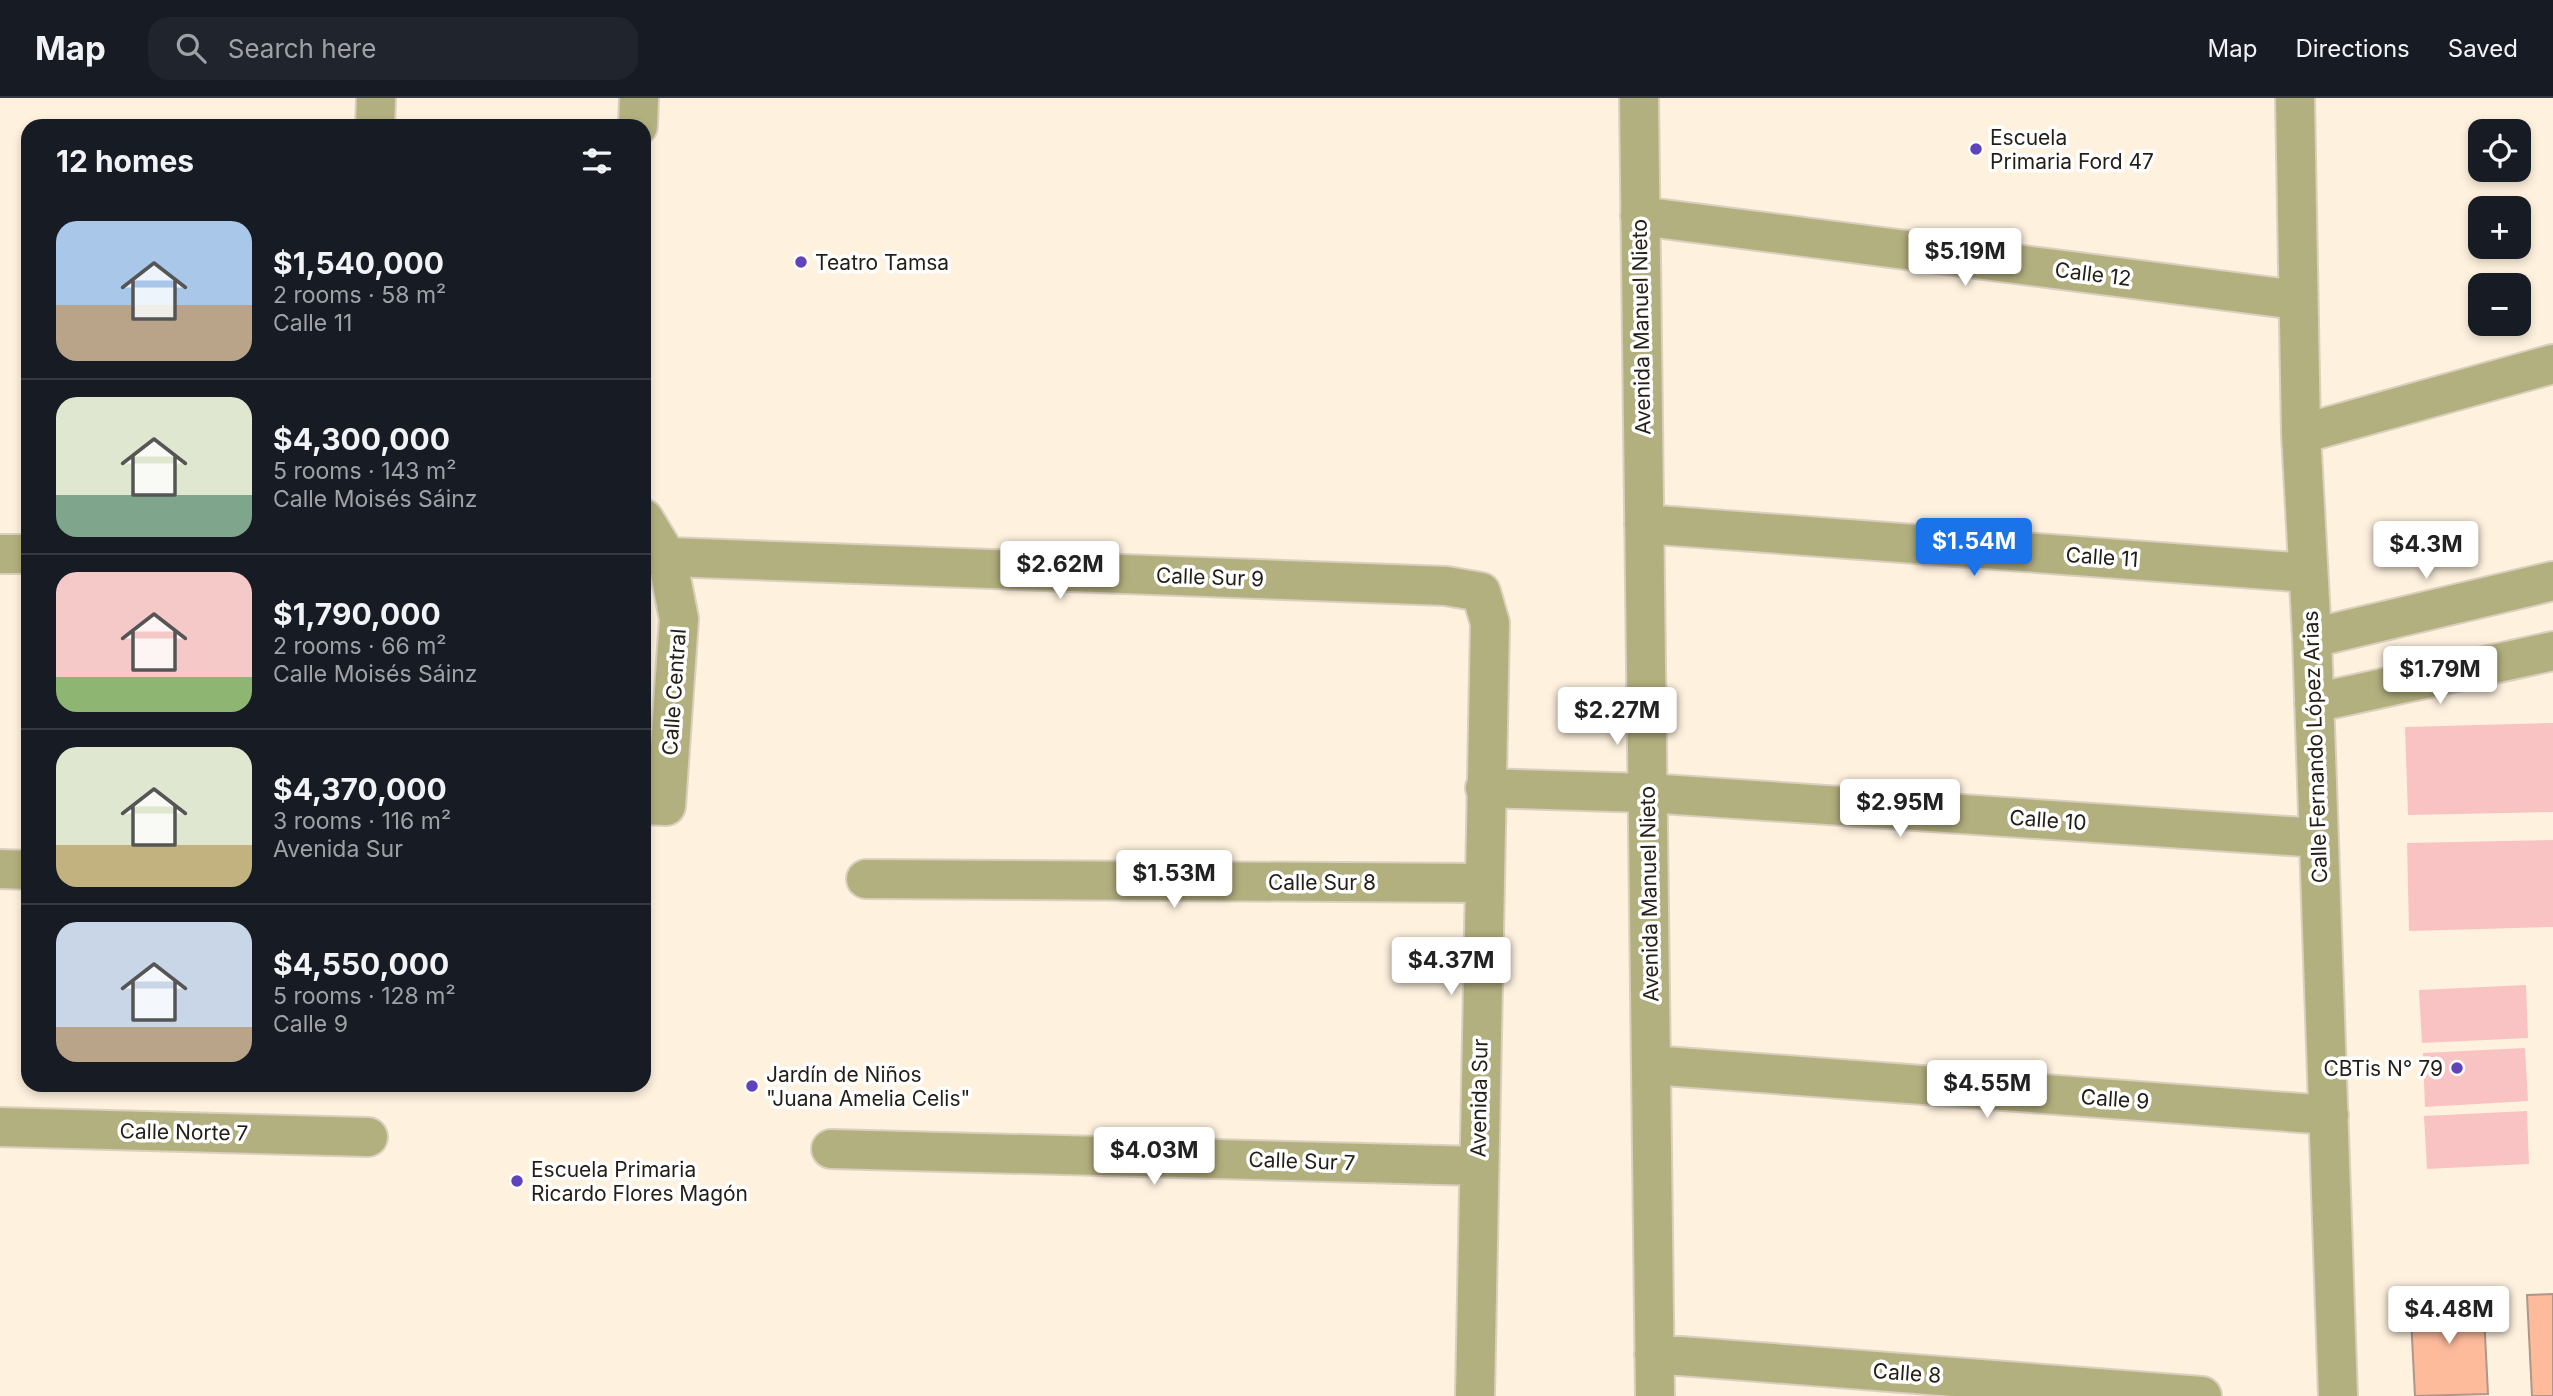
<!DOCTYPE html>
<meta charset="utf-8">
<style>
body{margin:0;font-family:Inter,sans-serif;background:#20242c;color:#f1f3f6;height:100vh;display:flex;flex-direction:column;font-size:26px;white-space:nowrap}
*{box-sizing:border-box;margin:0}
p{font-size:23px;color:#9ea1a6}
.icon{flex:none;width:38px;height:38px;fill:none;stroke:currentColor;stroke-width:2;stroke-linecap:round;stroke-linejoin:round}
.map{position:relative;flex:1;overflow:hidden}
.side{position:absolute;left:21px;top:21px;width:630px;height:973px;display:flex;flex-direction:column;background:#171b24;border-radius:21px;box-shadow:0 4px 10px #0003}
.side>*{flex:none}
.controls{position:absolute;left:2468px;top:21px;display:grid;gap:14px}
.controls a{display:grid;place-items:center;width:63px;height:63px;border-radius:14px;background:#171b24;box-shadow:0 4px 10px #0003;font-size:35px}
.price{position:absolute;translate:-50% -60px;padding:0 16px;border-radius:7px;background:#fff;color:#222;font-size:23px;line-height:46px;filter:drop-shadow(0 2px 4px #0008)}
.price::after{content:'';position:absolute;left:50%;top:42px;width:21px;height:16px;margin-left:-10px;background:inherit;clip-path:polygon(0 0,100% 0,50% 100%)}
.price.selected{background:#1a73e8;color:#fff}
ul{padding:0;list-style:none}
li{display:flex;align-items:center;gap:21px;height:175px;padding:0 35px}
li+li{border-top:2px solid #363941}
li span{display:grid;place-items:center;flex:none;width:196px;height:140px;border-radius:21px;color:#555}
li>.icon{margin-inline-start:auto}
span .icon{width:84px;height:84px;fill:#fffc;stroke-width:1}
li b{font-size:30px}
h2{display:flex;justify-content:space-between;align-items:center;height:84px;padding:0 35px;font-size:30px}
header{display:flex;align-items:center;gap:42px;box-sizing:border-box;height:98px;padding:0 35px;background:#171b24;border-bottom:2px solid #363941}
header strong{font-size:33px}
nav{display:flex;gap:38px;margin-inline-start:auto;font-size:24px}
.search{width:490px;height:63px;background:#20242c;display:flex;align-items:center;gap:18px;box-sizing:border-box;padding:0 24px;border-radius:21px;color:#9ea1a6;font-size:26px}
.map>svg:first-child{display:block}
</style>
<header>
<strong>Map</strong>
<div class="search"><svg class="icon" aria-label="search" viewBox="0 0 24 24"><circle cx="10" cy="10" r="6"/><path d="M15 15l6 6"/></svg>Search here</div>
<nav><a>Map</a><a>Directions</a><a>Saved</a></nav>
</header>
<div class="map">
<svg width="2553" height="1298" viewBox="0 0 2553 1298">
<rect width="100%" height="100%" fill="#fef1de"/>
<path fill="#f9c3c4" d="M2553,625V714L2408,717L2405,629Z
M2553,742V829L2409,833L2407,745Z
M2526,887L2528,940L2422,945L2419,892Z
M2525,950L2528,1003L2425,1009L2423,955Z
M2527,1013L2529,1066L2427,1071L2424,1018Z"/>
<path fill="#febb9c" stroke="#af968a" stroke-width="2" d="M2553,1196V1298H2532L2527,1197Z
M2483,1197L2488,1296L2415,1298L2410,1201Z"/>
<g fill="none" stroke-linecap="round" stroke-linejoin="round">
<defs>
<path id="minor" d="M1639,0L1655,1298
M2295,0L2301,336L2312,540L2338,1298
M375,28L376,0
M638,28L639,0
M1640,118L2297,202
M2301,336L2553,266
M644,421L667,459L679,521L666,708L644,707
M1644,426L2308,475
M0,456H28
M644,458L1446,488L1481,494L1490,525L1475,1298
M2312,540L2553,483
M2314,605L2553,553
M1485,690L1647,695L2319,740
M0,771L28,772
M866,781L1483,785
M1651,967L2329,1017
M0,1029L368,1039
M831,1051L1478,1068
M1654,1256L2202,1298"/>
</defs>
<use href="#minor" stroke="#dbcfbe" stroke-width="42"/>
<use href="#minor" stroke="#b3b07f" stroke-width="38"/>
</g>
<g fill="#6043bb" stroke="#fff" stroke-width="2.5">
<circle cx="1976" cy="51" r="7"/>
<circle cx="801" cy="164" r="7"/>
<circle cx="2457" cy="970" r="7"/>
<circle cx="752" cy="988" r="7"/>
<circle cx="517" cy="1083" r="7"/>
</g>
<g text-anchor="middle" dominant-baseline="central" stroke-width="7" stroke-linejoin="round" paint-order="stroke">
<g font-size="21" fill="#241e16" stroke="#fff" text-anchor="start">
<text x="1990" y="39">Escuela<tspan x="1990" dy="24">Primaria Ford 47</tspan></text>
<text x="815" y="164">Teatro Tamsa</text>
<text x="2443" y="970" text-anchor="end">CBTis N° 79</text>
<text x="766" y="976">Jardín de Niños<tspan x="766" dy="24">"Juana Amelia Celis"</tspan></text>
<text x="531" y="1071">Escuela Primaria<tspan x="531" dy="24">Ricardo Flores Magón</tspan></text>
</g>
<g font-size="21" fill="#241e16" stroke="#fff">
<text transform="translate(2093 176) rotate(7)">Calle 12</text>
<text transform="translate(1641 229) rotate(-91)">Avenida Manuel Nieto</text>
<text transform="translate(2102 459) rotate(4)">Calle 11</text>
<text transform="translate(1210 479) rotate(2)">Calle Sur 9</text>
<text transform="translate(674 594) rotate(-86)">Calle Central</text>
<text transform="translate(2315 649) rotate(-92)">Calle Fernando López Arias</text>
<text transform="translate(2048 722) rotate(4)">Calle 10</text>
<text x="1322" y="784">Calle Sur 8</text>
<text transform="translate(1649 796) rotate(-91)">Avenida Manuel Nieto</text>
<text transform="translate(1479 1000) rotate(-89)">Avenida Sur</text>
<text transform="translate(2115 1001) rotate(4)">Calle 9</text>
<text transform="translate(184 1034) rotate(1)">Calle Norte 7</text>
<text transform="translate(1302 1063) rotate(2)">Calle Sur 7</text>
<text transform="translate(1907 1275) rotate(4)">Calle 8</text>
</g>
</g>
</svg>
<div class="controls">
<a><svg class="icon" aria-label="locate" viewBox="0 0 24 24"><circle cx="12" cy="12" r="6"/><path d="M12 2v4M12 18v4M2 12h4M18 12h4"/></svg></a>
<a>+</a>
<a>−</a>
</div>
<b class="price" style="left:1965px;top:190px">$5.19M</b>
<b class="price selected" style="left:1974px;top:480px">$1.54M</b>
<b class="price" style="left:2426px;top:483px">$4.3M</b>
<b class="price" style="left:1060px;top:503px">$2.62M</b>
<b class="price" style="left:2440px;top:608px">$1.79M</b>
<b class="price" style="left:1617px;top:649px">$2.27M</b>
<b class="price" style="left:1900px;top:741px">$2.95M</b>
<b class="price" style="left:1174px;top:812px">$1.53M</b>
<b class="price" style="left:1451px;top:899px">$4.37M</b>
<b class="price" style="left:1987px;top:1022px">$4.55M</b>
<b class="price" style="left:1154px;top:1089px">$4.03M</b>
<b class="price" style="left:2449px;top:1248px">$4.48M</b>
<section class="side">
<h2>12 homes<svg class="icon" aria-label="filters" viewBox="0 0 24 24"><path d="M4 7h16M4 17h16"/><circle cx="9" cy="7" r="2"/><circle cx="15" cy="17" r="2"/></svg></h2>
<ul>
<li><span style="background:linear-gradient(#a9c7e8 60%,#b9a48a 0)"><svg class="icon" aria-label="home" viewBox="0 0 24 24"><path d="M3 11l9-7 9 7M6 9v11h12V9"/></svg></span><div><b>$1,540,000</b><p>2 rooms · 58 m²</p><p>Calle 11</p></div></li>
<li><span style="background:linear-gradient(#dfe7d0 70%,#7fa58c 0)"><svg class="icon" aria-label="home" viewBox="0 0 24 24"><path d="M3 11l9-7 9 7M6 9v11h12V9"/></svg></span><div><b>$4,300,000</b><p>5 rooms · 143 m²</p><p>Calle Moisés Sáinz</p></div></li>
<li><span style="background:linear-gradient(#f6c9c9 75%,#8fb573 0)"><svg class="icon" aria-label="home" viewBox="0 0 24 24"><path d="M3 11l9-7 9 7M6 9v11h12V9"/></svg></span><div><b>$1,790,000</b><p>2 rooms · 66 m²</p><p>Calle Moisés Sáinz</p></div></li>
<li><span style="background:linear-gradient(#dfe7d0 70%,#c2b280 0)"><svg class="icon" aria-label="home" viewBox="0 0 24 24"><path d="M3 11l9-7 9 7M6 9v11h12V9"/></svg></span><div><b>$4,370,000</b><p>3 rooms · 116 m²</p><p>Avenida Sur</p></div></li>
<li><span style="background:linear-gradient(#c9d6e8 75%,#b9a48a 0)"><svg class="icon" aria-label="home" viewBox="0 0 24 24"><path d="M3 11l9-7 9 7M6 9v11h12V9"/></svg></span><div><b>$4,550,000</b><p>5 rooms · 128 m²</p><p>Calle 9</p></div></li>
</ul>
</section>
</div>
